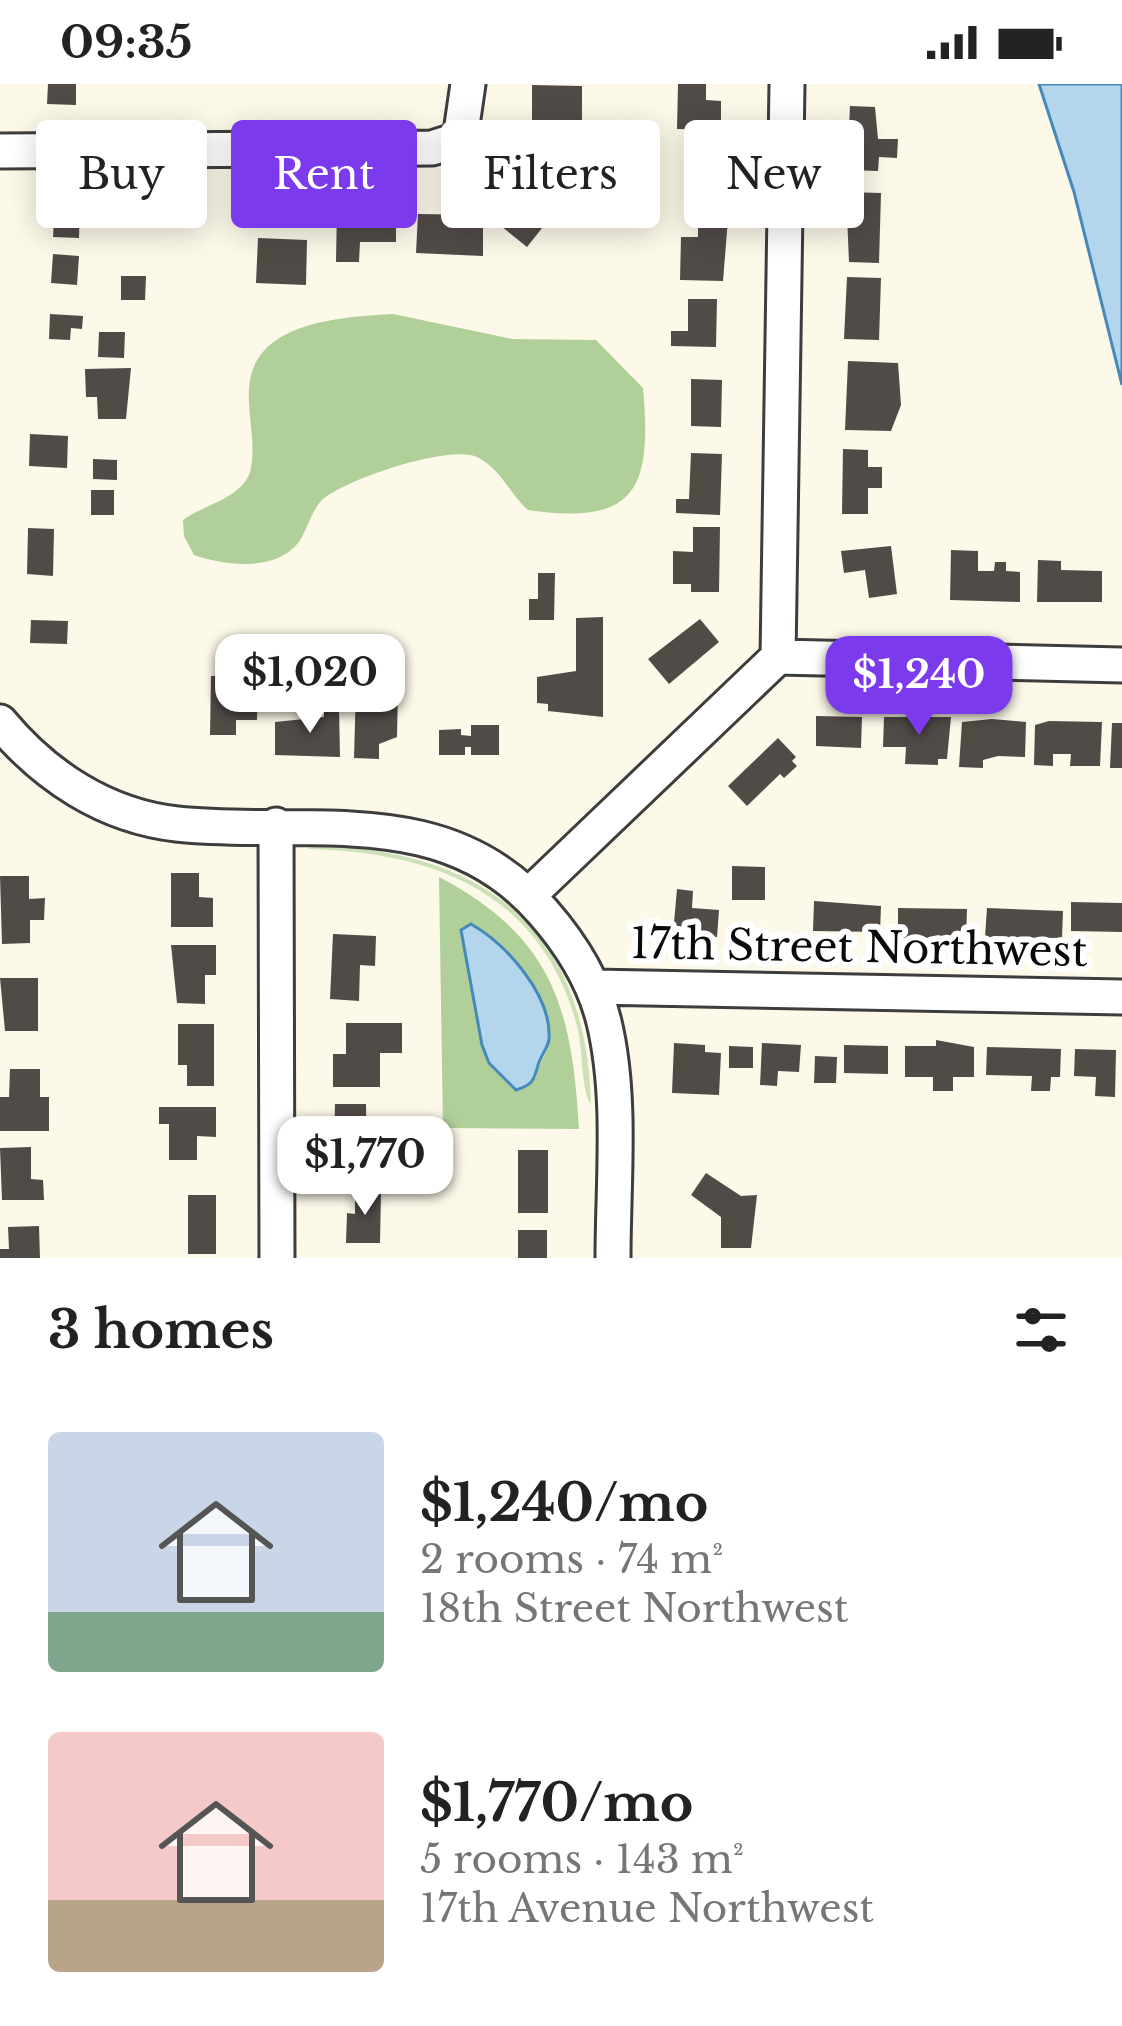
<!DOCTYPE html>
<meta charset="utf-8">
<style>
body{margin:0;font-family:"Libre Baskerville",serif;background:#f2f2f2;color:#222;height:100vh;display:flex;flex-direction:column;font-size:45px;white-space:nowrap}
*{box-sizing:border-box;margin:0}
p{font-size:39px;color:#767676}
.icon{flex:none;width:66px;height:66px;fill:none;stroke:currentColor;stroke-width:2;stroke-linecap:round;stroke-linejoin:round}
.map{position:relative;height:1174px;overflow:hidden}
.details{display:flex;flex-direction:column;background:#fff;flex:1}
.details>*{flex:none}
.hud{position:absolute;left:36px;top:36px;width:1050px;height:108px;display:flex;gap:24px}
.price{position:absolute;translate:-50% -102px;padding:0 27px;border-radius:24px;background:#fff;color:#222;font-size:39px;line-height:78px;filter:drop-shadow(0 3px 6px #0008)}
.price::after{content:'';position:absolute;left:50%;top:72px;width:36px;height:27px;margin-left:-18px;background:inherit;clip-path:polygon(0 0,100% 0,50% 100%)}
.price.active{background:#7c3aed;color:#fff}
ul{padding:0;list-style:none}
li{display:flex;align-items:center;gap:36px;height:300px;padding:0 48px}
li span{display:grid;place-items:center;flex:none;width:336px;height:240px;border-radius:12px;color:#555}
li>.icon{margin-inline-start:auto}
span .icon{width:144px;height:144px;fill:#fffc;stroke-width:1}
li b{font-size:51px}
h2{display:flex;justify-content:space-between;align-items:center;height:144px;padding:0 48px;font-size:51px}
.tag{padding:0 42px;border-radius:12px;background:#fff;box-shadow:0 6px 30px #0003;font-size:42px;line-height:108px}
.tag.active{background:#7c3aed;color:#fff}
.status{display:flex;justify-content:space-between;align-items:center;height:84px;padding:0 60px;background:#fff;direction:ltr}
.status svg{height:33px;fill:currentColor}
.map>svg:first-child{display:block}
</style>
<div class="status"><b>09:35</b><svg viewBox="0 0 49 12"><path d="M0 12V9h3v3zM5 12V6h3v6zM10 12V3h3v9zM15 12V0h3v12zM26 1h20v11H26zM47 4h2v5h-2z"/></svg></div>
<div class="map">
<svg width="1122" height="1174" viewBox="0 0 1122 1174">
<rect width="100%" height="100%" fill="#fcf9e9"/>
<path fill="#cce1b8" d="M314,761C483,767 586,842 591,1020C581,1009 583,963 577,942C541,808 434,768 308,765Z"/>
<path fill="#b1d099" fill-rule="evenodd" d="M393,230L512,255L596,256L643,304C652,404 637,442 528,426C509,409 501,385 477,373C450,360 342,396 321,417C311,428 307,446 299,458C276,488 225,482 194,471L184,452L183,436C203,421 242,414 250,388C257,363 247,330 249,304C253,237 343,233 393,230Z
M439,793C553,853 572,924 579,1045L443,1044ZM471,840C502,858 556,918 549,958C547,971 537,980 536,994L489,979L461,846Z"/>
<path fill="#b4d6ed" stroke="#4589bb" stroke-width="3" d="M1039,0H1122V301L1074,108Z
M471,840C506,860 552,911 549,955C548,964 541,971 538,981C534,997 532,1001 516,1006L489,979L482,961L461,846Z"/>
<path fill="#514b48" d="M48,0H76V21L47,20Z
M678,0H706V16L721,17V46L677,45Z
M532,1L582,2V44L532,43Z
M850,22L875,23L878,55H898L897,74L879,73L878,87L847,86Z
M727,57L725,125H693L692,58Z
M102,96L137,97L136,118L102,117Z
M528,108L554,129L527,163L501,142Z
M846,108L881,109L879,179L849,178Z
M55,118L80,120L79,154L53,153Z
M337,121H396V158H360L359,178H336Z
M418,130L483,131V172L416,169Z
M698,135H728L723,197L680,196L681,153H698Z
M258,154L307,156L306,201L256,199Z
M53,170L79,172L77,201L51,199Z
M121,192H146L145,216H121Z
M847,193L881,194L879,256L844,255Z
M688,215H717L716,263L671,262V247H688Z
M50,230L83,232L82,245L71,244L70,256L49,255Z
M99,248H125L124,274L98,273Z
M848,277L898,279L901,321L891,347L845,346Z
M131,284L126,335H98L97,313H86L85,285Z
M691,295L722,296L721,343L691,342Z
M30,350L68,352L67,384L29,382Z
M843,365L868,366V383H882V404H868V430H842Z
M691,369L722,370L720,431L676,429V415H689Z
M93,375L117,376V396L93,395Z
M91,406H114V431H91Z
M693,443H720L719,508H691V500H673V467L693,468Z
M28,444L54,445L53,492L27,490Z
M891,462L897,510L869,514L865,486L844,489L841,467Z
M951,466L978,467V487H994L995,478H1006V487L1020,488V518L950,516Z
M1038,476L1061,477V486L1102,487V518H1037Z
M538,489H555L554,536H529V515H538Z
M603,533V633L548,627V620L537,619V593L576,587V534Z
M700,535L719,558L669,600L648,575Z
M31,536L68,537L67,560L30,559Z
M227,581L247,582V595H258L257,636H236V651H210L211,592H227Z
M367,593H385V604H398L397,653L379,660V675L354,674L356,603H367Z
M339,624L340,673L275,671V638L324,633V625Z
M816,632L862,633L861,664L816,662Z
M884,633H951L947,675H938V681L905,680L906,663H883Z
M992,635L1026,638L1025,673L998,672L983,676V684L959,683L962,638Z
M1049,637L1102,638L1100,682H1070L1071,670H1053V682L1034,681L1035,641Z
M1112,639H1122V684H1110Z
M471,641H499V671H471V663H465V671H439V646L461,645V651L471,652Z
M778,654L796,673L792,677L797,682L784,694L780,690L747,722L728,702Z
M732,782L765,783V816H732Z
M171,789H199V813L213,814V843H171Z
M0,792H29V815L45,814L44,836H30V859L2,860Z
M677,805L693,807L692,824L719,826L717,853L673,850Z
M814,817L881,822L880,848L813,847Z
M1071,818L1122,819V848L1071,847Z
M898,824L967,825L966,855L898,854Z
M987,824L1063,827L1062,854L985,853Z
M333,850L376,852L375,882L360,881L359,917L330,915Z
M171,861H216V891H205V920L177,919Z
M0,894H38V947H5Z
M346,939H402V969H380V1003H333V970H346Z
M178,940H214V1002H187V981H178Z
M936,956L974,963V993H953V1007H933V993H905V962H936Z
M674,959L705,961V968L721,969L719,1011L672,1009Z
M762,959L801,961L799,988L778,987L777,1002L760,1001Z
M844,961L888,962V990L844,989Z
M729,962L753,963V984H729Z
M987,963L1061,965L1060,993H1051L1050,1007H1031L1032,992L986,991Z
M1075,965L1116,966L1115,1013L1095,1012L1096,993L1074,992Z
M815,972L837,973L836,999H814Z
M10,985H40V1013H49V1047H0V1013H9Z
M335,1020H366L367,1087L333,1088Z
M159,1023H216V1053L197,1052V1076H169V1040H159Z
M31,1063V1095L43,1096L44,1116H2L0,1064Z
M518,1066H548V1129H518Z
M706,1089L741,1112L757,1111L751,1164H721V1133L691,1111Z
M355,1105L381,1106L380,1159H346L347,1129L355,1130Z
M188,1111H216V1170H188Z
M39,1142L40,1174H0V1165H9L8,1143Z
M518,1146H547V1174H518Z"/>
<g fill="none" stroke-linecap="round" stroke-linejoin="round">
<defs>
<path id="minor" d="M0,67L432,64L460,55L468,0
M778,573L787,0
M0,638C45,692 105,732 177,740C307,754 445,714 543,828C571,860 594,896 604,938C622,1013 613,1097 613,1174
M276,741L277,1174
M529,811L778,573L1122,581
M593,903L1122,913"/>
</defs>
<use href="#minor" stroke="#3d3d3d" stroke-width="39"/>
<use href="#minor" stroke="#fff" stroke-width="33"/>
</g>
<g text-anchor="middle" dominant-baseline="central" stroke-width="12" stroke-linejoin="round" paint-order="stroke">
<g font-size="42" fill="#0a0a0a" stroke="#fff">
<text transform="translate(859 863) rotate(1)">17th Street Northwest</text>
</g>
</g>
</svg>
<b class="price" style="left:310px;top:652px">$1,020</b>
<b class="price active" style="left:919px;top:654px">$1,240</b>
<b class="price" style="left:365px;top:1134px">$1,770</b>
<div class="hud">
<a class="tag">Buy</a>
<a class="tag active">Rent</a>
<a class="tag">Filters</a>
<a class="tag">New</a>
</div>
</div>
<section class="details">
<h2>3 homes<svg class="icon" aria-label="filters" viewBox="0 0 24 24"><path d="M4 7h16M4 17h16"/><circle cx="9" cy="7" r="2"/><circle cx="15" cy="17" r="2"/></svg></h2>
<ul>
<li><span style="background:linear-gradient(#c9d6e8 75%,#7fa58c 0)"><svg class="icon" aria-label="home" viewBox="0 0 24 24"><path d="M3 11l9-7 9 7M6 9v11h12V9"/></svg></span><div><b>$1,240/mo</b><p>2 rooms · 74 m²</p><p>18th Street Northwest</p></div></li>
<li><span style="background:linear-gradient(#f6c9c9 70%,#b9a48a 0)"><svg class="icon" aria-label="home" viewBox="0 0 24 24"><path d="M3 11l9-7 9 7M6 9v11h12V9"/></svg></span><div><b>$1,770/mo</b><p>5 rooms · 143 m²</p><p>17th Avenue Northwest</p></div></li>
</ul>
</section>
